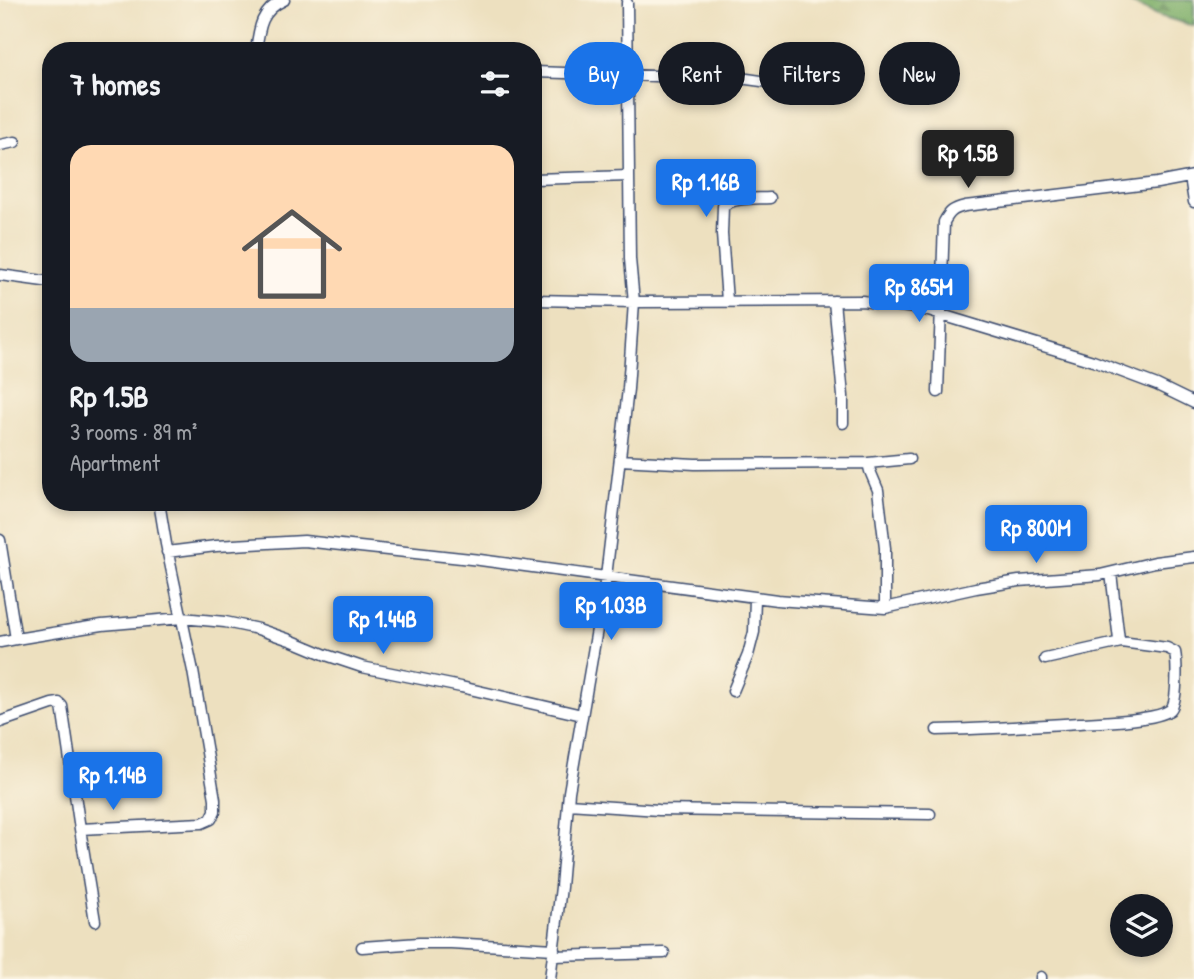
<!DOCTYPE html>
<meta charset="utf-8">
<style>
body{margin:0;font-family:"Patrick Hand",sans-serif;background:#242831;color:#f1f3f6;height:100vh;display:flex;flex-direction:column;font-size:26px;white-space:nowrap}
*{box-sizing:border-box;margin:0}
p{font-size:23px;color:#9ea1a6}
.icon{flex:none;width:38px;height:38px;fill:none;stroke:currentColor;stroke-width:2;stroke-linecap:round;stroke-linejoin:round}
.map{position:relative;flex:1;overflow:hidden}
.details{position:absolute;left:42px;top:42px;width:500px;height:469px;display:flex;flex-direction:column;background:#171b24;border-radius:28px;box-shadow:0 4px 10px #0003}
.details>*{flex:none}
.top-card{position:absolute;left:564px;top:42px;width:525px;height:63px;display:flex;gap:14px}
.fabs{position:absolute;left:1110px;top:894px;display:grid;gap:14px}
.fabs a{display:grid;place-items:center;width:63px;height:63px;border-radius:50%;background:#171b24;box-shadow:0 4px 10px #0003;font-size:35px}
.price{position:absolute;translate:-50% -60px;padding:0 16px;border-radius:7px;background:#1a73e8;color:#fff;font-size:23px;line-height:46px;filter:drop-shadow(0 2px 4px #0008)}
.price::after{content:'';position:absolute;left:50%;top:42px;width:21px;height:16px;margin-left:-10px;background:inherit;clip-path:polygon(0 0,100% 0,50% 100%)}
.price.active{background:#222;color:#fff}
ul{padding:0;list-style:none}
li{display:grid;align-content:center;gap:14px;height:371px;padding:0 28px}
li+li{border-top:2px solid #363941}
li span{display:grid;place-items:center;height:217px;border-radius:21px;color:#555}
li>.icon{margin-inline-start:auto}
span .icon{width:126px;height:126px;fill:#fffc;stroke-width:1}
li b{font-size:30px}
h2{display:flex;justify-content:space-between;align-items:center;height:84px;padding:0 28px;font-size:30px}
.pill{padding:0 24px;border-radius:32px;background:#171b24;box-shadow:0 4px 10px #0003;font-size:24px;line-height:63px}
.pill.active{background:#1a73e8;color:#fff}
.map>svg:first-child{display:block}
</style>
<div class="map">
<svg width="1194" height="979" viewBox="0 0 1194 979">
<defs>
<pattern id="forest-firs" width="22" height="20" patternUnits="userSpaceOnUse" patternTransform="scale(1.75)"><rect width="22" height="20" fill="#7dae68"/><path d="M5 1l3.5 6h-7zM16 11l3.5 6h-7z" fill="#668e59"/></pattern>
</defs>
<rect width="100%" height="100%" fill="#fcf5e5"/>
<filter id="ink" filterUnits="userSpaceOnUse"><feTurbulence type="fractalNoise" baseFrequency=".0143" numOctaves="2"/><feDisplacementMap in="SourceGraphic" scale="14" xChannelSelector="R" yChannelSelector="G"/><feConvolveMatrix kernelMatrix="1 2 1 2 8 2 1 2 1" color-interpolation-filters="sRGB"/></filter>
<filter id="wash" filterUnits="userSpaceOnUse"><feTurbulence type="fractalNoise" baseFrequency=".00686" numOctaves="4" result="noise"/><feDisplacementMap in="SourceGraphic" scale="28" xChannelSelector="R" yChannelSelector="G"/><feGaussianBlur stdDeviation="1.57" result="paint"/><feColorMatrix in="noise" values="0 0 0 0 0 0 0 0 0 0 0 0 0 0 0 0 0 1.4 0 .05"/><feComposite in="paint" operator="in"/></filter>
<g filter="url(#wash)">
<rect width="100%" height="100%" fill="#ede0bf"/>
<path fill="url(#forest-firs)" stroke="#4c6e63" stroke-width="2" d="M1124,0H1194V26L1160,16Z"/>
</g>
<g filter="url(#ink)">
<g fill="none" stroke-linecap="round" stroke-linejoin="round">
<defs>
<path id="street" d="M256,51C259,28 261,10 284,0
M534,72L747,79L818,89
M0,145L15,142
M1190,177L1194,202
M534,179L629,176
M0,275L51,282
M534,300L634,302L862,301L922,309L1093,361L1157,385L1194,403
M727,301L722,234L723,206C735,197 755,199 770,198
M834,301L843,396V423
M938,392L944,222C950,211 953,209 965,206L1157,183L1194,176
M620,460L695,464L868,463
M0,540L16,639L102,625L182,618L225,622L258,629L290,640L326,655L362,667L461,687L582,715
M167,552L216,546L304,541L480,560L777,600L885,608L976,588L1019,581L1100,575L1155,562L1194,557
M885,608V548L878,490L870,471L868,463L909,459
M0,642L16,639
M1045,659L1121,642
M733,691L748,655L754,632L755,597
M0,722L52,704L59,703L62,706L80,829L202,823L211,819L215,811V799L193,671L166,544L159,502
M937,730C985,729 1032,726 1079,723C1098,722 1155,721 1170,710C1178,703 1177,663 1175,652L1167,648L1121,642L1119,640L1111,573
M568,804L659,810L930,814
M80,829L95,921
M362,947L419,943H451L554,949
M553,956L664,953
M550,979L561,887L569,792L606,577L628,389L634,302L630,259L627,3
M1041,979V977"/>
</defs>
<use href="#street" stroke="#3a4a6d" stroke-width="13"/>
<use href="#street" stroke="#fff" stroke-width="10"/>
</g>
</g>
</svg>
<div class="fabs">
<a><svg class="icon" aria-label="layers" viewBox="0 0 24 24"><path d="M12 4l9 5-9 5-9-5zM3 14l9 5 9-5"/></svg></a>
</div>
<b class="price active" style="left:968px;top:190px">Rp 1.5B</b>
<b class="price" style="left:706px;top:219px">Rp 1.16B</b>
<b class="price" style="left:919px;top:324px">Rp 865M</b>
<b class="price" style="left:1036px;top:565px">Rp 800M</b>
<b class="price" style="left:611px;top:642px">Rp 1.03B</b>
<b class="price" style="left:383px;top:656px">Rp 1.44B</b>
<b class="price" style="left:113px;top:812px">Rp 1.14B</b>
<div class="top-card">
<a class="pill active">Buy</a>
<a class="pill">Rent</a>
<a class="pill">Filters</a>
<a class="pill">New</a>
</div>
<section class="details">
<h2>7 homes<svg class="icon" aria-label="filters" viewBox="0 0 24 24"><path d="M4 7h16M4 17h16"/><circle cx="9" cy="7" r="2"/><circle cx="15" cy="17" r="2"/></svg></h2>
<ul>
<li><span style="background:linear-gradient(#ffd9b3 75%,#9aa5b1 0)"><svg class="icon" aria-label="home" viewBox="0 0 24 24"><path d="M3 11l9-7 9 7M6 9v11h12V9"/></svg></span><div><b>Rp 1.5B</b><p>3 rooms · 89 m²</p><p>Apartment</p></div></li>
</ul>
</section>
</div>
